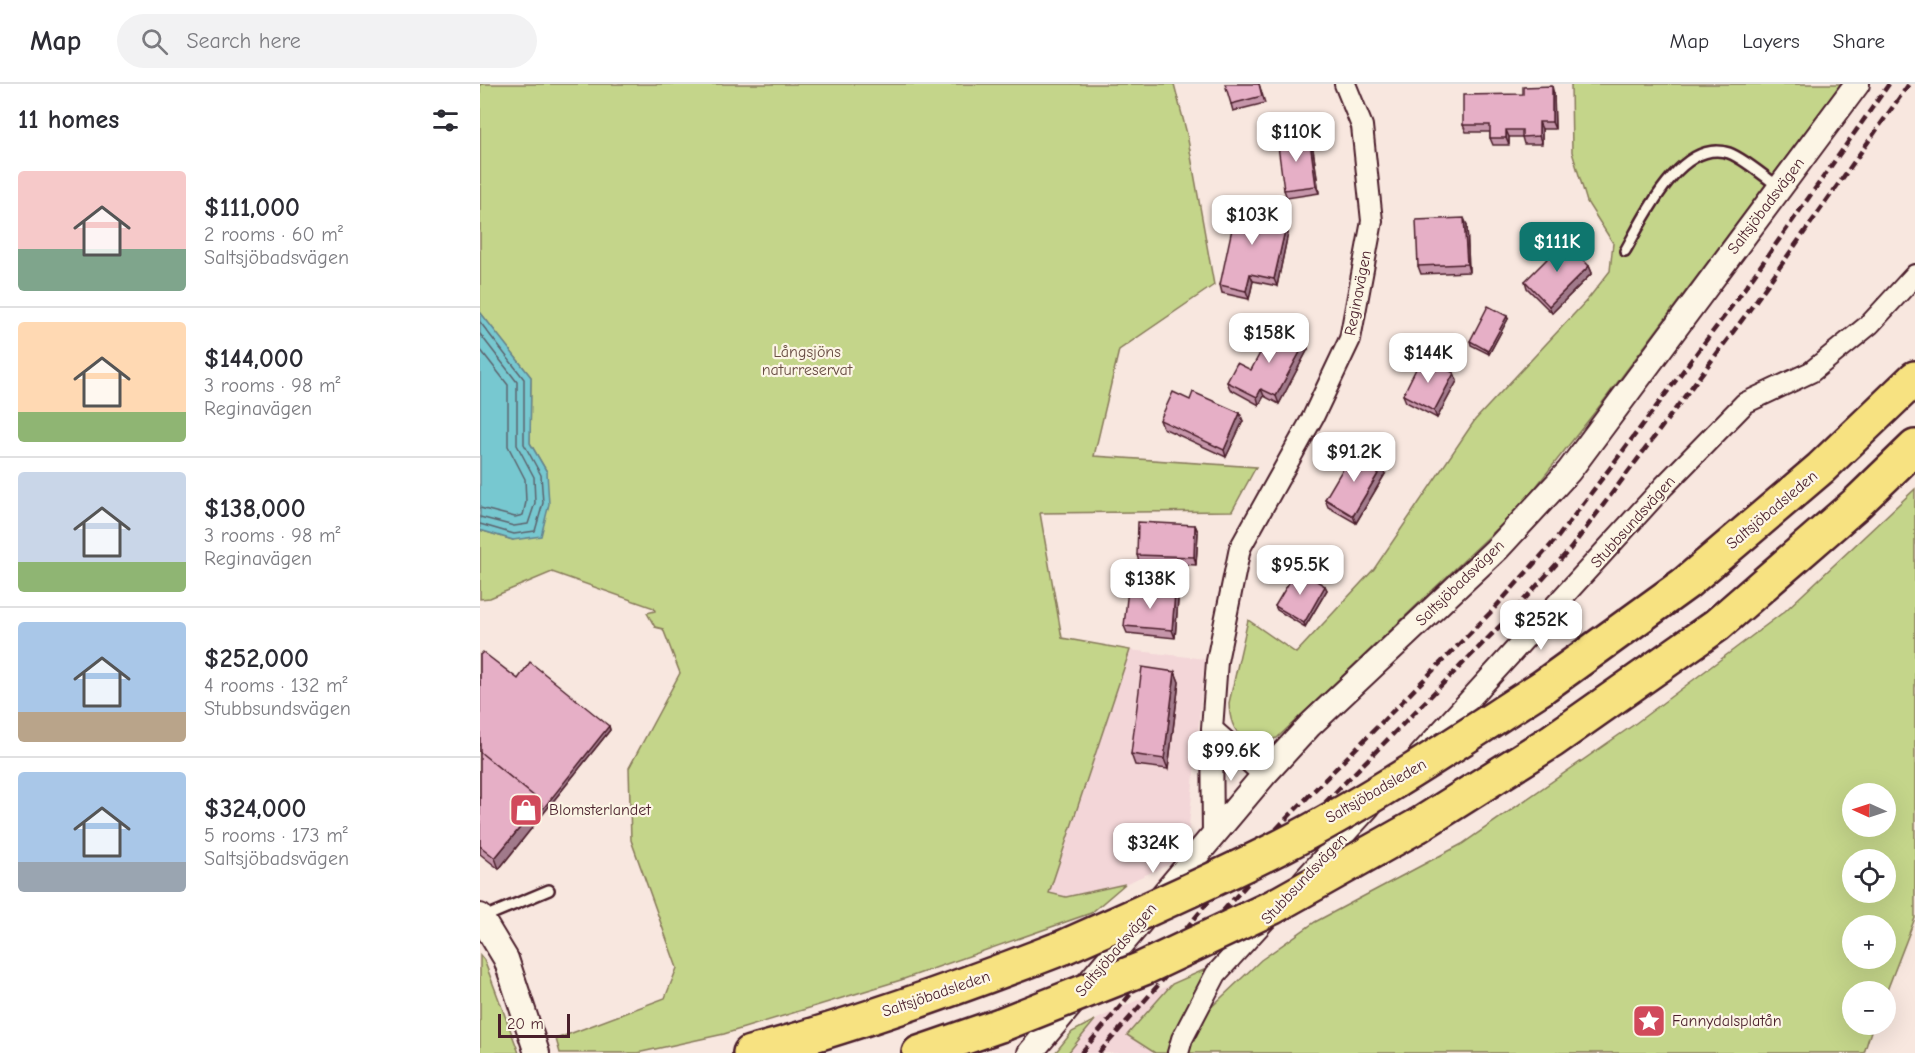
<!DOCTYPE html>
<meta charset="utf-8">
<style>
body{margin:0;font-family:"Comic Neue",sans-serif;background:#f2f2f3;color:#2b2b33;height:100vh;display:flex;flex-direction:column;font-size:22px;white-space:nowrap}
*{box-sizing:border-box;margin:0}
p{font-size:20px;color:#7c7c81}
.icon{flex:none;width:33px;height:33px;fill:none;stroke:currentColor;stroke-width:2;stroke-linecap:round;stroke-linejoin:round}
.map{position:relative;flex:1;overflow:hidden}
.panel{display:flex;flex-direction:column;background:#fff;width:480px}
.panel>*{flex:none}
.needle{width:39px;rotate:273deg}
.fabs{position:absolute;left:1362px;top:699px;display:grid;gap:12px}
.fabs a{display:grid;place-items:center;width:54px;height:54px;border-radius:50%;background:#fff;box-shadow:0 6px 24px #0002;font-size:30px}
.scale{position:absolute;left:18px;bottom:15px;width:72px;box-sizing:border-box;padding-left:6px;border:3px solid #4a1f2b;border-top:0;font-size:16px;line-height:21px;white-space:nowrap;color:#4a1f2b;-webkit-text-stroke:4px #fcf5e5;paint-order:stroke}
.price{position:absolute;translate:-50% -51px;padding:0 14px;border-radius:12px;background:#fff;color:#222;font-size:20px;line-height:39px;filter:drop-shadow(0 2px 3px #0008)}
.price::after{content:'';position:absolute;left:50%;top:36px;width:18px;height:14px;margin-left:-9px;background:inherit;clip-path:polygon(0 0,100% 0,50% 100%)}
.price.on{background:#0f766e;color:#fff}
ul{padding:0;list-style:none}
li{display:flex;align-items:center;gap:18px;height:150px;padding:0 18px}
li+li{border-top:2px solid #e1e1e2}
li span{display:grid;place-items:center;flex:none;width:168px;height:120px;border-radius:6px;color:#555}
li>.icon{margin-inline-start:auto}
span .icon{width:72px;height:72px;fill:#fffc;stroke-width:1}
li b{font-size:26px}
h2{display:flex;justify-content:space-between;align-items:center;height:72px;padding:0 18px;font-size:26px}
header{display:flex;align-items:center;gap:36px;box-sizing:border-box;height:84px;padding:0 30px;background:#fff;border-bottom:2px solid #e1e1e2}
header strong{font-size:28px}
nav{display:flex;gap:33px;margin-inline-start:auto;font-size:21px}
.search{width:420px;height:54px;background:#f2f2f3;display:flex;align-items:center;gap:15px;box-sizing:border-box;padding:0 21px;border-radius:33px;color:#7c7c81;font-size:22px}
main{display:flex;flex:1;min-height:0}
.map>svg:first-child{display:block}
</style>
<header>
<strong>Map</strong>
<div class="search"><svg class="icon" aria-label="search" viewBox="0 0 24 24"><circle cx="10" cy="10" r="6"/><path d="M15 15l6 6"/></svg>Search here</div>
<nav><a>Map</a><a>Layers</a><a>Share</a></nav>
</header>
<main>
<section class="panel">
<h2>11 homes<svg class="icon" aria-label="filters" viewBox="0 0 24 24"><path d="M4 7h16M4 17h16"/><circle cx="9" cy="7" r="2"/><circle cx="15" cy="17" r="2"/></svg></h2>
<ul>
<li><span style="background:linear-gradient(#f6c9c9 65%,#7fa58c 0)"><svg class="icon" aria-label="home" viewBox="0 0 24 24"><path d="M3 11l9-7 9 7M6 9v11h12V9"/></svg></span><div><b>$111,000</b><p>2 rooms · 60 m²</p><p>Saltsjöbadsvägen</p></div></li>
<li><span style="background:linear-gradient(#ffd9b3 75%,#8fb573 0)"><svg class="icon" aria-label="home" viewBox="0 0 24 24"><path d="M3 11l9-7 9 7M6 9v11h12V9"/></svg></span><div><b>$144,000</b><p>3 rooms · 98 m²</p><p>Reginavägen</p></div></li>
<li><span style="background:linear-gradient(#c9d6e8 75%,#8fb573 0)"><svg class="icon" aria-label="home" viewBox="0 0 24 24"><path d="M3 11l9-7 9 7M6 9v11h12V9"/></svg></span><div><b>$138,000</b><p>3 rooms · 98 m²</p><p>Reginavägen</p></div></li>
<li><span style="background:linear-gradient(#a9c7e8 75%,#b9a48a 0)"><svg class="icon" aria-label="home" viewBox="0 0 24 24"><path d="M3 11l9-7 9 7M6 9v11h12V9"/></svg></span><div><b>$252,000</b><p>4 rooms · 132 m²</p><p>Stubbsundsvägen</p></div></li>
<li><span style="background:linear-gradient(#a9c7e8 75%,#9aa5b1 0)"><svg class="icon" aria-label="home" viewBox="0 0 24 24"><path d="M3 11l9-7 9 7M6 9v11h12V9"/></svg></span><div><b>$324,000</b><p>5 rooms · 173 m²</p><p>Saltsjöbadsvägen</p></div></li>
</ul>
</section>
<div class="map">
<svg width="1435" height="969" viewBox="0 0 1435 969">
<rect width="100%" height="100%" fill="#f8e7df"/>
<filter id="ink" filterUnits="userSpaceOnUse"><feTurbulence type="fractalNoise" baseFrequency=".0167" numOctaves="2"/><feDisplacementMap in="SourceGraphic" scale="12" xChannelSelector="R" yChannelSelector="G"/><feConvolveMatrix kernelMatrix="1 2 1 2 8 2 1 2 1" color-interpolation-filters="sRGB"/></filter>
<g filter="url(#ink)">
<path fill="#f3d6d8" d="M650,566L725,575L706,773L645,800L586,813L569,810Z
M692,900L647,951L675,969H588L615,936Z"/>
<path fill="#c4d58a" stroke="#877a5a" stroke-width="1.5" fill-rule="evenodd" d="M0,0H694L707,50L734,201L639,266L614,372L776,383L752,427L560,429L582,554L650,566L569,809L586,813L645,800L611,829L421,896L244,950L157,969H80L76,955L185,914L197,884L151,756L149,684L200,589L183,545L175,543L167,529L175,527L174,524L72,488L10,514L0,515V446L33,456L67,388L50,359L51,293L0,228Z
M1091,0H1361L1122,319L1040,423L797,654C765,663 750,651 749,619L768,536L816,569L894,485L995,336L1108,215L1130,187L1133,159L1107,118L1092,68Z
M1435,405V834L1406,909V908H1372V940L1393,941L1384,969H706L723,931L781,876L835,838L982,760L1152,642L1305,527ZM1372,710H1406V742H1372ZM1372,776H1406V808H1372ZM1372,842H1406V874H1372Z
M0,871L4,876L39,969H0Z
M726,885L686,969H675L647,951L692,900Z
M615,936L588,969H575L592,948Z"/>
<path fill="#77c8d0" stroke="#65848e" stroke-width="1.5" d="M0,228L51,293L50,359L67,388L69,420L61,452L33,456L0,446Z"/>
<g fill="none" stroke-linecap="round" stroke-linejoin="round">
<path stroke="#5c636d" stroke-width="1.5" d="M0,238L44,295V360L61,391L63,419L55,447L34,450L0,440
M0,250L37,298V361L54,393L55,419L48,440L34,442L0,433
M0,265L28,301V362L45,395L46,418L43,431L35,433L0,424"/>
<defs>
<path id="service" d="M1145,167C1164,134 1201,53 1249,69C1263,74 1287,94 1300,104
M2,834L69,806"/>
<path id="minor" d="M732,645L784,691
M939,671L1184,402L1265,319L1331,288L1390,240L1435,191
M733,751L732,645L737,577L760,464L833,333L870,255L892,137L882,42L865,0
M823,796L890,723
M698,969L702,955L736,890L788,833"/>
<path id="tertiary" d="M0,832L26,875L57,969
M550,969L784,691L830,641L1018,464L1089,387L1377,0"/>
<path id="motorway" d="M1061,604L1206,499L1341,384L1435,294
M939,741L1072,657L1237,541L1376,420L1435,363
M270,969C376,941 481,903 584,863
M439,969L523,940"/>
</defs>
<use href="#service" stroke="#4a1f2b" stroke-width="14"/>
<use href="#minor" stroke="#4a1f2b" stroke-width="24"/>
<use href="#tertiary" stroke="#4a1f2b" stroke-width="28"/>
<use href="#motorway" stroke="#4a1f2b" stroke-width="38"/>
<use href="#service" stroke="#fcf5e5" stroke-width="9"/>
<use href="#minor" stroke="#fcf5e5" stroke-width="20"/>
<use href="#tertiary" stroke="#fcf5e5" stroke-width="24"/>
<use href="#motorway" stroke="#f7e281" stroke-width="33"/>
<path stroke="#4a1f2b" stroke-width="4.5" stroke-dasharray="9 4.5" stroke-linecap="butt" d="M601,969L736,809L801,740L1011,528L1078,453L1255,218L1409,0
M619,969L749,820L813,751L1023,539L1091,464L1268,228L1429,0"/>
<defs>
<path id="motorway-bridge" d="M584,863C658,830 732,798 804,761C893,715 977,658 1061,604
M523,940L664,884L793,823L939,741"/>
</defs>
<use href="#motorway-bridge" stroke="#4a1f2b" stroke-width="38" stroke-linecap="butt"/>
<use href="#motorway-bridge" stroke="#f7e281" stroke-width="33"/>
</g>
<path fill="#c696aa" stroke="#4a1f2b" stroke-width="1.5" d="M779,0L785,19L753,27L751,20Z
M1074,10L1075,45H1062V60H1044L1042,53H1029V61H1013L1010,54V48H986L983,41Z
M829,51L832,58L839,109L807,114L804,106Z
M789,126L786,138L806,142L808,149L797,202L773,197L769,215L742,209L740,201Z
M987,141L989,188L941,190L938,182Z
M1109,182L1112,189L1072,229L1047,204L1045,197Z
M1028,235L1009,270L991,261L990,257Z
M826,257L828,265L799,320L784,312L779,321L750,305L747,298Z
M974,289L977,297L957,334L926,318L923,311Z
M710,316L763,337L746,373L683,344L680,336Z
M905,390L876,439L848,423L845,415Z
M715,441L718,448L716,481L659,478L657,471Z
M845,502L847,506L825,543L797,526L795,522Z
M695,509L698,516L695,554L647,549L644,542Z
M0,571L38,595L129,642L130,646L19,785L0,770Z
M695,588L699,598L688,685L655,681L651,670Z"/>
<path fill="#a17a8b" stroke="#4a1f2b" stroke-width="1.5" d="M1072,2L1074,10L1075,45L1072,38Z
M1059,38L1062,45V60L1059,52Z
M1026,46L1029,53V61L1026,54Z
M829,51L832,58L839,109L836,102Z
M786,118L789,126L784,144L782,137Z
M984,134L987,141L989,188L987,180Z
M806,142L808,149L797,202L794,195Z
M1109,182L1112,189L1072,229L1069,222Z
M770,190L773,197L769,215L766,207Z
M1027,232L1028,235L1009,270L1008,267Z
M826,257L828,265L799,320L796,312Z
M974,289L977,297L957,334L954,327Z
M781,305L784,312L779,321L777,313Z
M760,329L763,337L746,373L744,366Z
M902,383L905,390L876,439L873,432Z
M715,441L718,448L716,481L714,473Z
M845,502L847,506L825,543L824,539Z
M695,509L698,516L695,554L692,546Z
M695,588L699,598L688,685L684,675Z
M129,642L130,646L19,785L15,774L61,718Z"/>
<path fill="#e6afc6" stroke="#4a1f2b" stroke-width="1.5" d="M745,0H779L782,12L751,20Z
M1072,2V38H1059V52L1042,53V46H1026V54H1010V41H983V11L1043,10V3Z
M829,51L836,102L804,106L797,55Z
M759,112L786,118L782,137L806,142L794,195L770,190L766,207L740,201Z
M984,134L987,180L938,182L936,136Z
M1085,157L1109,182L1069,222L1045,197Z
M1008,222L1027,232L1008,267L990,257Z
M795,241L826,257L796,312L781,305L777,313L747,298L757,279L771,286Z
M942,273L974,289L954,327L923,311Z
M693,308L710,316L713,308L760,329L744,366L680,336Z
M874,366L902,383L873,432L845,415Z
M658,438L715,441L714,473L657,471Z
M817,485L845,502L824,539L795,522Z
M648,505L695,509L692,546L644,542Z
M3,568L38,595L50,578L129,642L63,725L61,718L0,668V571Z
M662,583L695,588L684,675L651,670Z
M0,668L61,718L15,774L0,762Z"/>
</g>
<defs>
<symbol id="shop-square" viewBox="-11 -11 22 22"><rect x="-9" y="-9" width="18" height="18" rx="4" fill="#d1495b" stroke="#fcf5e5"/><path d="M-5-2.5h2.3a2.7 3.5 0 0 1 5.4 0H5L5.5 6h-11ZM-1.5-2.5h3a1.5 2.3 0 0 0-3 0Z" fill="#fff"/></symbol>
<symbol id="sight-square" viewBox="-11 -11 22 22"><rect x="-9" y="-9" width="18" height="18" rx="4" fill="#d1495b" stroke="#fcf5e5"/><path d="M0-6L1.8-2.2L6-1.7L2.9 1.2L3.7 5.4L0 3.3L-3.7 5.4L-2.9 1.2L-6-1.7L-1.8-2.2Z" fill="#fff"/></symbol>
</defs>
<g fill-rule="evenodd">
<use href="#shop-square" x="27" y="707" width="38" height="38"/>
<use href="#sight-square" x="1150" y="918" width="38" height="38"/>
</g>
<g text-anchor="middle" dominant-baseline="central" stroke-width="4.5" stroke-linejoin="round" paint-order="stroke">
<g font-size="16" fill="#4a1f2b" stroke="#fcf5e5">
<text transform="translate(1286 122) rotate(-53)">Saltsjöbadsvägen</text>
<text transform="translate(878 209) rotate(-79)">Reginavägen</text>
<text transform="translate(1292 426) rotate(-40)">Saltsjöbadsleden</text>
<text transform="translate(1153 438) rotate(-48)">Stubbsundsvägen</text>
<text transform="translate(980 499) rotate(-44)">Saltsjöbadsvägen</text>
<text transform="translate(896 707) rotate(-30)">Saltsjöbadsleden</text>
<text transform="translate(824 795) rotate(-47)">Stubbsundsvägen</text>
<text transform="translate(636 866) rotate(-50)">Saltsjöbadsvägen</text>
<text transform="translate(456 910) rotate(-19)">Saltsjöbadsleden</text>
</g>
<g font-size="16" fill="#684c43" stroke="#fcf5e5">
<text x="327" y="268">Långsjöns<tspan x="327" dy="18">naturreservat</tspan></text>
</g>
<g font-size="16" fill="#4a1f2b" stroke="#fcf5e5" text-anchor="start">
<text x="69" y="726">Blomsterlandet</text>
<text x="1192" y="937">Fannydalsplatån</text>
</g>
</g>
</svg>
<div class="fabs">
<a><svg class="needle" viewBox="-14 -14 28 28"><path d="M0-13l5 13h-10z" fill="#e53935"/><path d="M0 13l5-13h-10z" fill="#7c7c81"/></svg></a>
<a><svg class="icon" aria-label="locate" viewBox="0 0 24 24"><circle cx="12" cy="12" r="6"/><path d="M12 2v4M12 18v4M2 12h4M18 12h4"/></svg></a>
<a>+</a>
<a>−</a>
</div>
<div class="scale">20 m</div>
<b class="price" style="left:816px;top:79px">$110K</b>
<b class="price" style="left:772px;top:162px">$103K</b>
<b class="price on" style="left:1077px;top:189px">$111K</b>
<b class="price" style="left:789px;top:280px">$158K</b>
<b class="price" style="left:948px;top:300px">$144K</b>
<b class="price" style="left:874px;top:399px">$91.2K</b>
<b class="price" style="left:820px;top:512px">$95.5K</b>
<b class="price" style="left:670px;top:526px">$138K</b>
<b class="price" style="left:1061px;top:567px">$252K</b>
<b class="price" style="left:751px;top:698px">$99.6K</b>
<b class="price" style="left:673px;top:790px">$324K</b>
</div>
</main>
